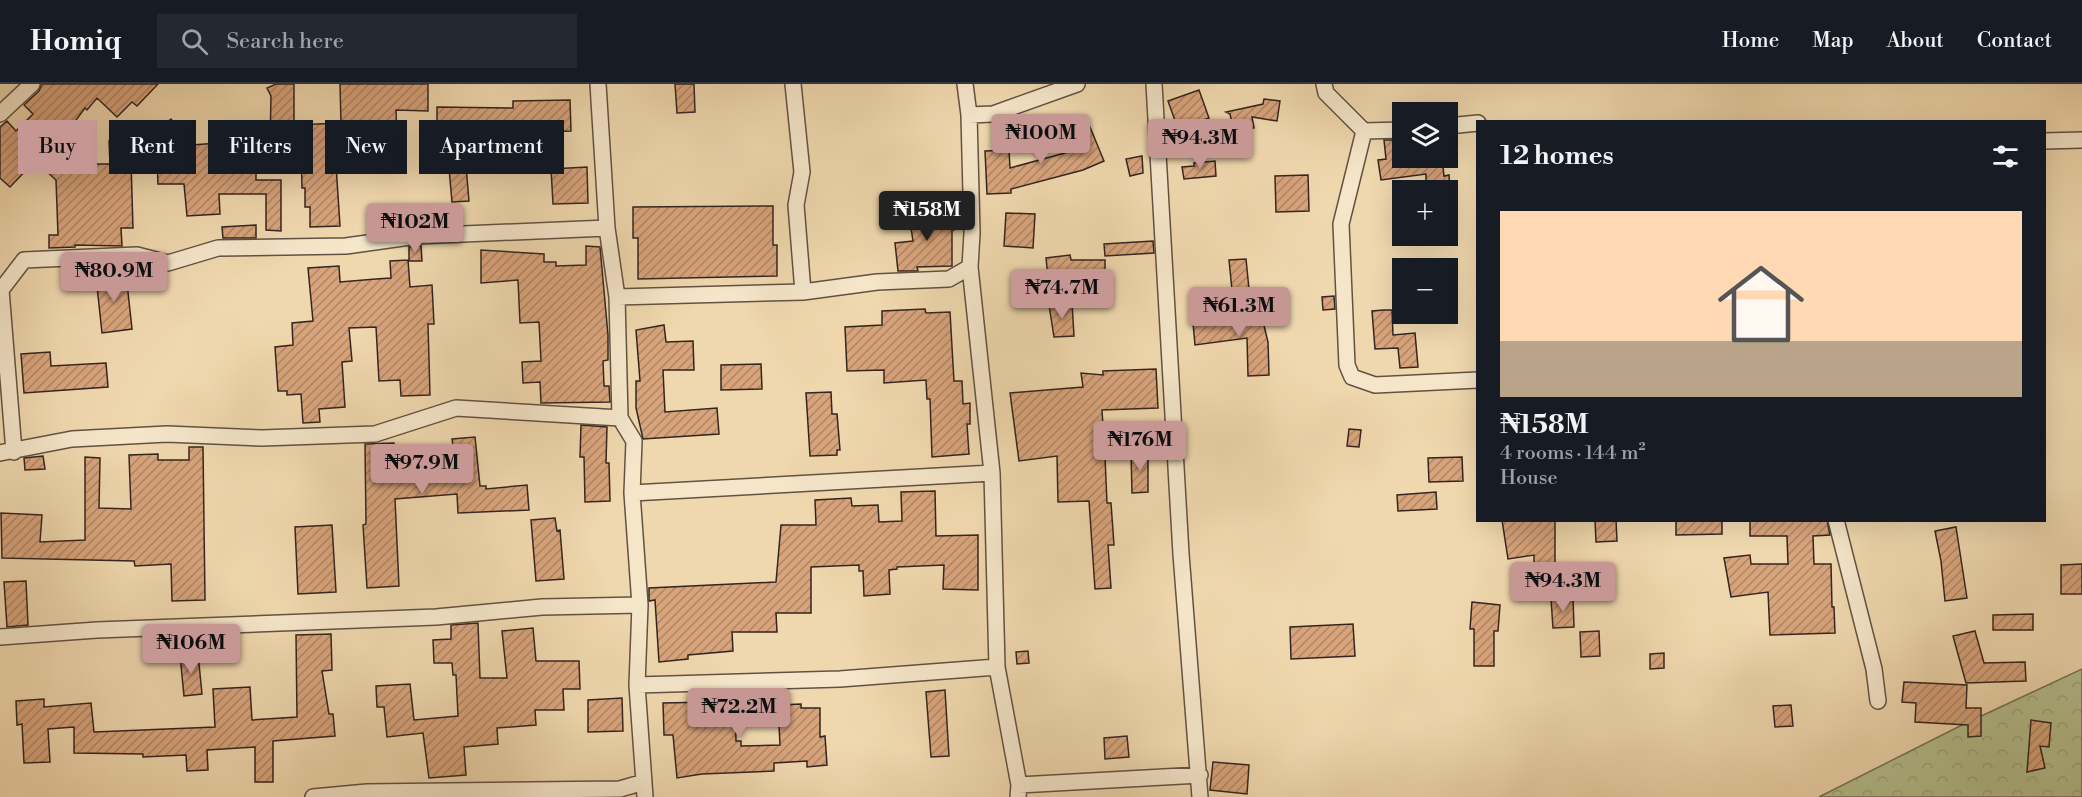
<!DOCTYPE html>
<meta charset="utf-8">
<style>
body{margin:0;font-family:"Libre Bodoni",serif;background:#242831;color:#f1f3f6;height:100vh;display:flex;flex-direction:column;font-size:22px;white-space:nowrap}
*{box-sizing:border-box;margin:0}
p{font-size:20px;color:#9ea1a6}
.icon{flex:none;width:33px;height:33px;fill:none;stroke:currentColor;stroke-width:2;stroke-linecap:round;stroke-linejoin:round}
.map{position:relative;flex:1;overflow:hidden}
.side{position:absolute;left:1476px;top:36px;width:570px;height:402px;display:flex;flex-direction:column;background:#171b24;border-radius:0px;box-shadow:0 6px 24px #0002}
.side>*{flex:none}
.top-card{position:absolute;left:18px;top:36px;width:570px;height:54px;display:flex;gap:12px}
.controls{position:absolute;left:1392px;top:18px;display:grid;gap:12px}
.controls a{display:grid;place-items:center;width:66px;height:66px;border-radius:0px;background:#171b24;box-shadow:0 6px 24px #0002;font-size:30px}
.price{position:absolute;translate:-50% -51px;padding:0 14px;border-radius:6px;background:#c59692;color:#111;font-size:20px;line-height:39px;filter:drop-shadow(0 2px 3px #0008)}
.price::after{content:'';position:absolute;left:50%;top:36px;width:18px;height:14px;margin-left:-9px;background:inherit;clip-path:polygon(0 0,100% 0,50% 100%)}
.price.current{background:#222;color:#fff}
ul{padding:0;list-style:none}
li{display:grid;align-content:center;gap:12px;height:318px;padding:0 24px}
li+li{border-top:2px solid #363941}
li span{display:grid;place-items:center;height:186px;border-radius:0px;color:#555}
li>.icon{margin-inline-start:auto}
span .icon{width:108px;height:108px;fill:#fffc;stroke-width:1}
li b{font-size:26px}
h2{display:flex;justify-content:space-between;align-items:center;height:72px;padding:0 24px;font-size:26px}
.tag{padding:0 21px;border-radius:0px;background:#171b24;box-shadow:0 6px 24px #0002;font-size:21px;line-height:54px}
.tag.current{background:#c59692;color:#111}
header{display:flex;align-items:center;gap:36px;box-sizing:border-box;height:84px;padding:0 30px;background:#171b24;border-bottom:2px solid #363941}
header strong{font-size:28px}
nav{display:flex;gap:33px;margin-inline-start:auto;font-size:21px}
.search{width:420px;height:54px;background:#242831;display:flex;align-items:center;gap:15px;box-sizing:border-box;padding:0 21px;border-radius:0px;color:#9ea1a6;font-size:22px}
.map>svg:first-child{display:block}
</style>
<header>
<strong>Homiq</strong>
<div class="search"><svg class="icon" aria-label="search" viewBox="0 0 24 24"><circle cx="10" cy="10" r="6"/><path d="M15 15l6 6"/></svg>Search here</div>
<nav><a>Home</a><a>Map</a><a>About</a><a>Contact</a></nav>
</header>
<div class="map">
<svg width="2082" height="713" viewBox="0 0 2082 713">
<defs>
<pattern id="forest-crowns" width="20" height="18" patternUnits="userSpaceOnUse" patternTransform="scale(1.5)"><rect width="20" height="18" fill="#b5bf8e"/><path d="M2 6a3 3 0 1 1 6 0M12 15a3 3 0 1 1 6 0" fill="none" stroke="#9ca47a"/></pattern>
<pattern id="building-hatch" width="6" height="6" patternUnits="userSpaceOnUse" patternTransform="scale(1.5)"><rect width="6" height="6" fill="#d8a47c"/><path d="M-1 1l2-2M0 6l6-6M5 7l2-2" fill="none" stroke="#b08565"/></pattern>
</defs>
<rect width="100%" height="100%" fill="#f0d8ae"/>
<filter id="stains"><feTurbulence type="fractalNoise" baseFrequency=".00333" numOctaves="4"/><feColorMatrix values="0 0 0 0 .2 0 0 0 0 .09 0 0 0 0 .02 0 0 0 .5 -.17"/></filter>
<radialGradient id="worn" r=".72"><stop offset=".6" stop-color="#630" stop-opacity="0"/><stop offset="1" stop-color="#630" stop-opacity=".3"/></radialGradient>
<path fill="url(#forest-crowns)" stroke="#747256" stroke-width="1.5" d="M2082,585V713H1819L1962,641Z"/>
<path fill="url(#building-hatch)" stroke="#33251f" stroke-width="1.5" d="M42,0H158L137,22L132,18L117,33L97,14L87,26L85,24L67,48L83,60L82,80H110L109,57L127,56V59L165,56L157,46L171,35L191,61L219,59V50L247,46L248,77H256V96H281V147L266,146V110H219L220,130L187,132L184,100H158L157,75L131,78L133,144H121L122,162L75,161V163L49,164V151H58L56,96L35,77L10,103L0,94V43L7,37L16,47L33,30L24,21L39,7Z
M276,0H294V41L341,39L340,0H428V27L396,26L397,59L361,60V52L334,50L340,142L310,143V123H305V104H302L301,60H270L271,12L267,4Z
M675,0H694L695,28L677,29Z
M1199,6L1209,34L1178,45L1168,17Z
M1264,15L1280,17L1277,37L1252,33L1254,44L1234,48L1230,30L1226,28L1263,20Z
M570,16L571,47L543,48L547,84L511,87V80L466,82L469,117L452,118L446,50L437,49V23L513,24V17Z
M1090,43L1104,77L1083,86L1011,105V109L987,110L985,67L1009,66L1010,84L1072,67L1066,52Z
M1384,56H1402V74H1442L1444,92L1449,91L1450,106H1426V90L1381,96L1378,76L1386,75Z
M1142,72L1143,89L1130,92L1126,75Z
M1215,77L1216,92L1184,95L1182,83L1194,82V79Z
M587,83L588,119L553,120L551,85Z
M1308,91L1309,127L1276,128L1275,92Z
M773,122V161H777V192L638,195V154H633V123Z
M952,126L954,146H952V182L917,183L918,187H898L895,159L913,157L909,131Z
M1006,129L1035,130L1033,164L1004,162Z
M256,141V154H223L222,143Z
M1153,157L1154,169L1105,172L1104,160Z
M421,162L422,177H409V163Z
M586,162L600,163L608,251V276L603,277L604,302H609L610,318L541,319L540,298L523,299L522,278L541,277L539,238L520,239L518,196L481,199V166L544,170V178H556V182L586,181Z
M1070,171L1071,176H1105V211H1078V190L1048,194L1046,174Z
M1246,175L1250,215L1233,216L1229,176Z
M408,176L410,203L432,201L434,240H428L430,311L401,312L400,296L379,297L376,243L349,244L352,277L342,278L345,323L319,325L320,338L303,339L301,310L287,311V307H278L275,263L293,261L292,239L313,237L308,184L339,182L340,198L376,195L391,194L390,177Z
M126,190L132,245L102,249L96,193Z
M1334,212L1335,225L1323,226L1322,213Z
M1072,219L1074,252L1054,253L1049,221Z
M925,225L926,229L950,228L954,297H962L963,320L970,319V340H967L969,370L932,373L930,315H927L926,296L884,299V286L847,287L845,243L882,241V227Z
M1384,226H1392L1393,251L1415,249L1418,283L1400,284L1398,264L1375,265L1372,227Z
M1261,229L1268,258L1269,291L1248,292L1247,254L1195,261L1193,239Z
M664,241L666,258L693,257L694,286H663L665,328L717,324L719,350L643,355L636,324V297H640L636,246Z
M50,268L51,282L106,279L108,303L24,309L21,270Z
M761,280L762,305L721,306V281Z
M1156,285L1158,324L1102,326L1104,359L1125,358L1126,372L1105,373L1107,419H1111L1114,461H1108L1111,504L1095,505L1089,417L1058,418L1057,372L1019,377L1010,309L1083,303L1081,289L1103,291V287Z
M831,308L832,330H837L840,366H837V371L810,372L806,309Z
M581,341L607,343L606,379H609L610,417L585,418L584,373H580Z
M1349,345L1361,346L1359,363L1347,362Z
M475,353L480,402H486V405L527,401L529,426L458,429L457,410L395,415L399,502L367,504L363,441L366,440L365,360L394,359V367L453,362L452,355Z
M189,363H203L205,516L172,517L171,480L135,482L134,477L2,474L1,429L42,431L40,458L85,456V373L100,374L99,424L131,425L129,371L158,370V376H189Z
M1131,368H1148V408L1132,409Z
M43,372L45,385L25,386L24,374Z
M1462,373L1463,397L1429,398L1428,374Z
M935,407L936,452L978,451V506L943,505L944,481L897,483V485L889,486L890,510L864,512L863,487H859V481L811,483V529H776L777,548H732L733,567L688,571V575L659,578L655,516L649,517V504L776,498L781,441H816L815,416L851,414L852,422L878,421L879,438L902,437L901,408Z
M1436,408L1437,425L1398,427L1397,411Z
M555,434L557,447L560,446L564,495L536,497L531,436Z
M1502,436H1555V485H1534V471L1508,475Z
M1595,436H1616L1617,457L1596,458Z
M1676,436H1722V450L1676,451Z
M1750,436H1827L1830,451L1813,452L1814,480H1831L1832,523H1834L1835,549L1770,551L1768,508L1731,513L1724,474L1750,471L1751,480H1788L1787,452H1750Z
M332,441L336,508L298,510L295,443Z
M1956,443L1967,514L1945,517L1941,477L1935,447Z
M2082,480V510H2061V481Z
M26,497L28,541L7,543L4,498Z
M1573,514L1574,543L1553,544L1551,515Z
M1472,518L1500,521L1498,547H1494V582H1474V545H1470Z
M2033,530V546H1993V531Z
M478,539L480,594H507L502,547L533,544L536,577H579L580,605H563L564,626H535L536,641L497,644L498,660L464,663L466,691L429,694L423,649L387,653L384,623H377L376,602L410,600L414,636L458,632L456,591H453L452,579H434L433,556L451,555V541Z
M1353,540L1355,572L1291,575L1290,543Z
M1599,547L1600,572L1581,573L1580,548Z
M1975,547L1984,579L2025,578L2026,597L1966,599L1953,552Z
M331,550L332,586L322,587L329,630H333L335,652L273,657V698H255V663L207,666L208,686L187,687L186,671L143,673V670L74,669V643L48,645L50,678L24,679L22,640L17,641L16,617L44,615V623L91,619L94,648L215,643L213,605L250,603L252,636L297,633L296,551Z
M1028,567L1029,579L1017,580L1016,568Z
M1664,569V584L1650,585V570Z
M198,570L202,610L184,612L180,571Z
M1904,598L1967,601L1966,624H1981V652L1968,653V641L1915,638L1916,619L1902,618Z
M945,606L949,672L931,673L926,608Z
M709,612H735L736,657H741V662L780,661L778,621L801,620V624H820V653L825,652L827,681L807,683V677L774,679V687L702,690L677,694L673,651H664L663,619L709,618Z
M622,614L623,647L588,648V616Z
M1791,621L1793,642L1775,643L1773,622Z
M2031,636L2051,639L2049,663L2040,662L2045,684L2027,688Z
M1127,652L1129,673L1105,675L1104,654Z
M1213,678L1249,681L1247,710L1210,706Z"/>
<g fill="none" stroke-linecap="round" stroke-linejoin="round">
<defs>
<path id="street" d="M598,0L607,144L617,213L620,334L634,357L632,409L640,521L637,601L645,713
M793,0L802,88L796,121L803,208
M965,0L969,31L993,30L1077,0
M1154,0L1181,470L1200,713
M1324,0L1326,9L1364,47L1402,46
M0,30L32,0
M1448,42L1478,39
M1364,47L1341,140L1347,281L1352,293L1375,301L1478,296
M2044,57L2082,56
M970,183L992,389L997,583L1019,701L1018,713
M617,213L803,208L877,198L949,195L970,183L972,149L969,31
M14,368L1,206L24,176L137,171L168,179L218,164L346,162L417,152L607,144
M0,369L72,355L167,350L262,354L375,350L456,324L620,334
M632,409L992,389
M1836,436L1874,585L1878,617
M0,553L97,546L436,533L542,523L640,521
M637,601L840,595L997,583
M1019,701L1200,691
M313,713L367,708L620,705L644,698"/>
</defs>
<use href="#street" stroke="#625243" stroke-width="18"/>
<use href="#street" stroke="#f5e6ca" stroke-width="15"/>
</g>
<rect width="100%" height="100%" filter="url(#stains)"/>
<rect width="100%" height="100%" fill="url(#worn)"/>
</svg>
<div class="controls">
<a><svg class="icon" aria-label="layers" viewBox="0 0 24 24"><path d="M12 4l9 5-9 5-9-5zM3 14l9 5 9-5"/></svg></a>
<a>+</a>
<a>−</a>
</div>
<b class="price" style="left:1041px;top:81px">₦100M</b>
<b class="price" style="left:1200px;top:86px">₦94.3M</b>
<b class="price current" style="left:927px;top:158px">₦158M</b>
<b class="price" style="left:415px;top:170px">₦102M</b>
<b class="price" style="left:114px;top:219px">₦80.9M</b>
<b class="price" style="left:1062px;top:236px">₦74.7M</b>
<b class="price" style="left:1239px;top:254px">₦61.3M</b>
<b class="price" style="left:1140px;top:388px">₦176M</b>
<b class="price" style="left:422px;top:411px">₦97.9M</b>
<b class="price" style="left:1563px;top:529px">₦94.3M</b>
<b class="price" style="left:191px;top:591px">₦106M</b>
<b class="price" style="left:739px;top:655px">₦72.2M</b>
<div class="top-card">
<a class="tag current">Buy</a>
<a class="tag">Rent</a>
<a class="tag">Filters</a>
<a class="tag">New</a>
<a class="tag">Apartment</a>
</div>
<section class="side">
<h2>12 homes<svg class="icon" aria-label="filters" viewBox="0 0 24 24"><path d="M4 7h16M4 17h16"/><circle cx="9" cy="7" r="2"/><circle cx="15" cy="17" r="2"/></svg></h2>
<ul>
<li><span style="background:linear-gradient(#ffd9b3 70%,#b9a48a 0)"><svg class="icon" aria-label="home" viewBox="0 0 24 24"><path d="M3 11l9-7 9 7M6 9v11h12V9"/></svg></span><div><b>₦158M</b><p>4 rooms · 144 m²</p><p>House</p></div></li>
</ul>
</section>
</div>
